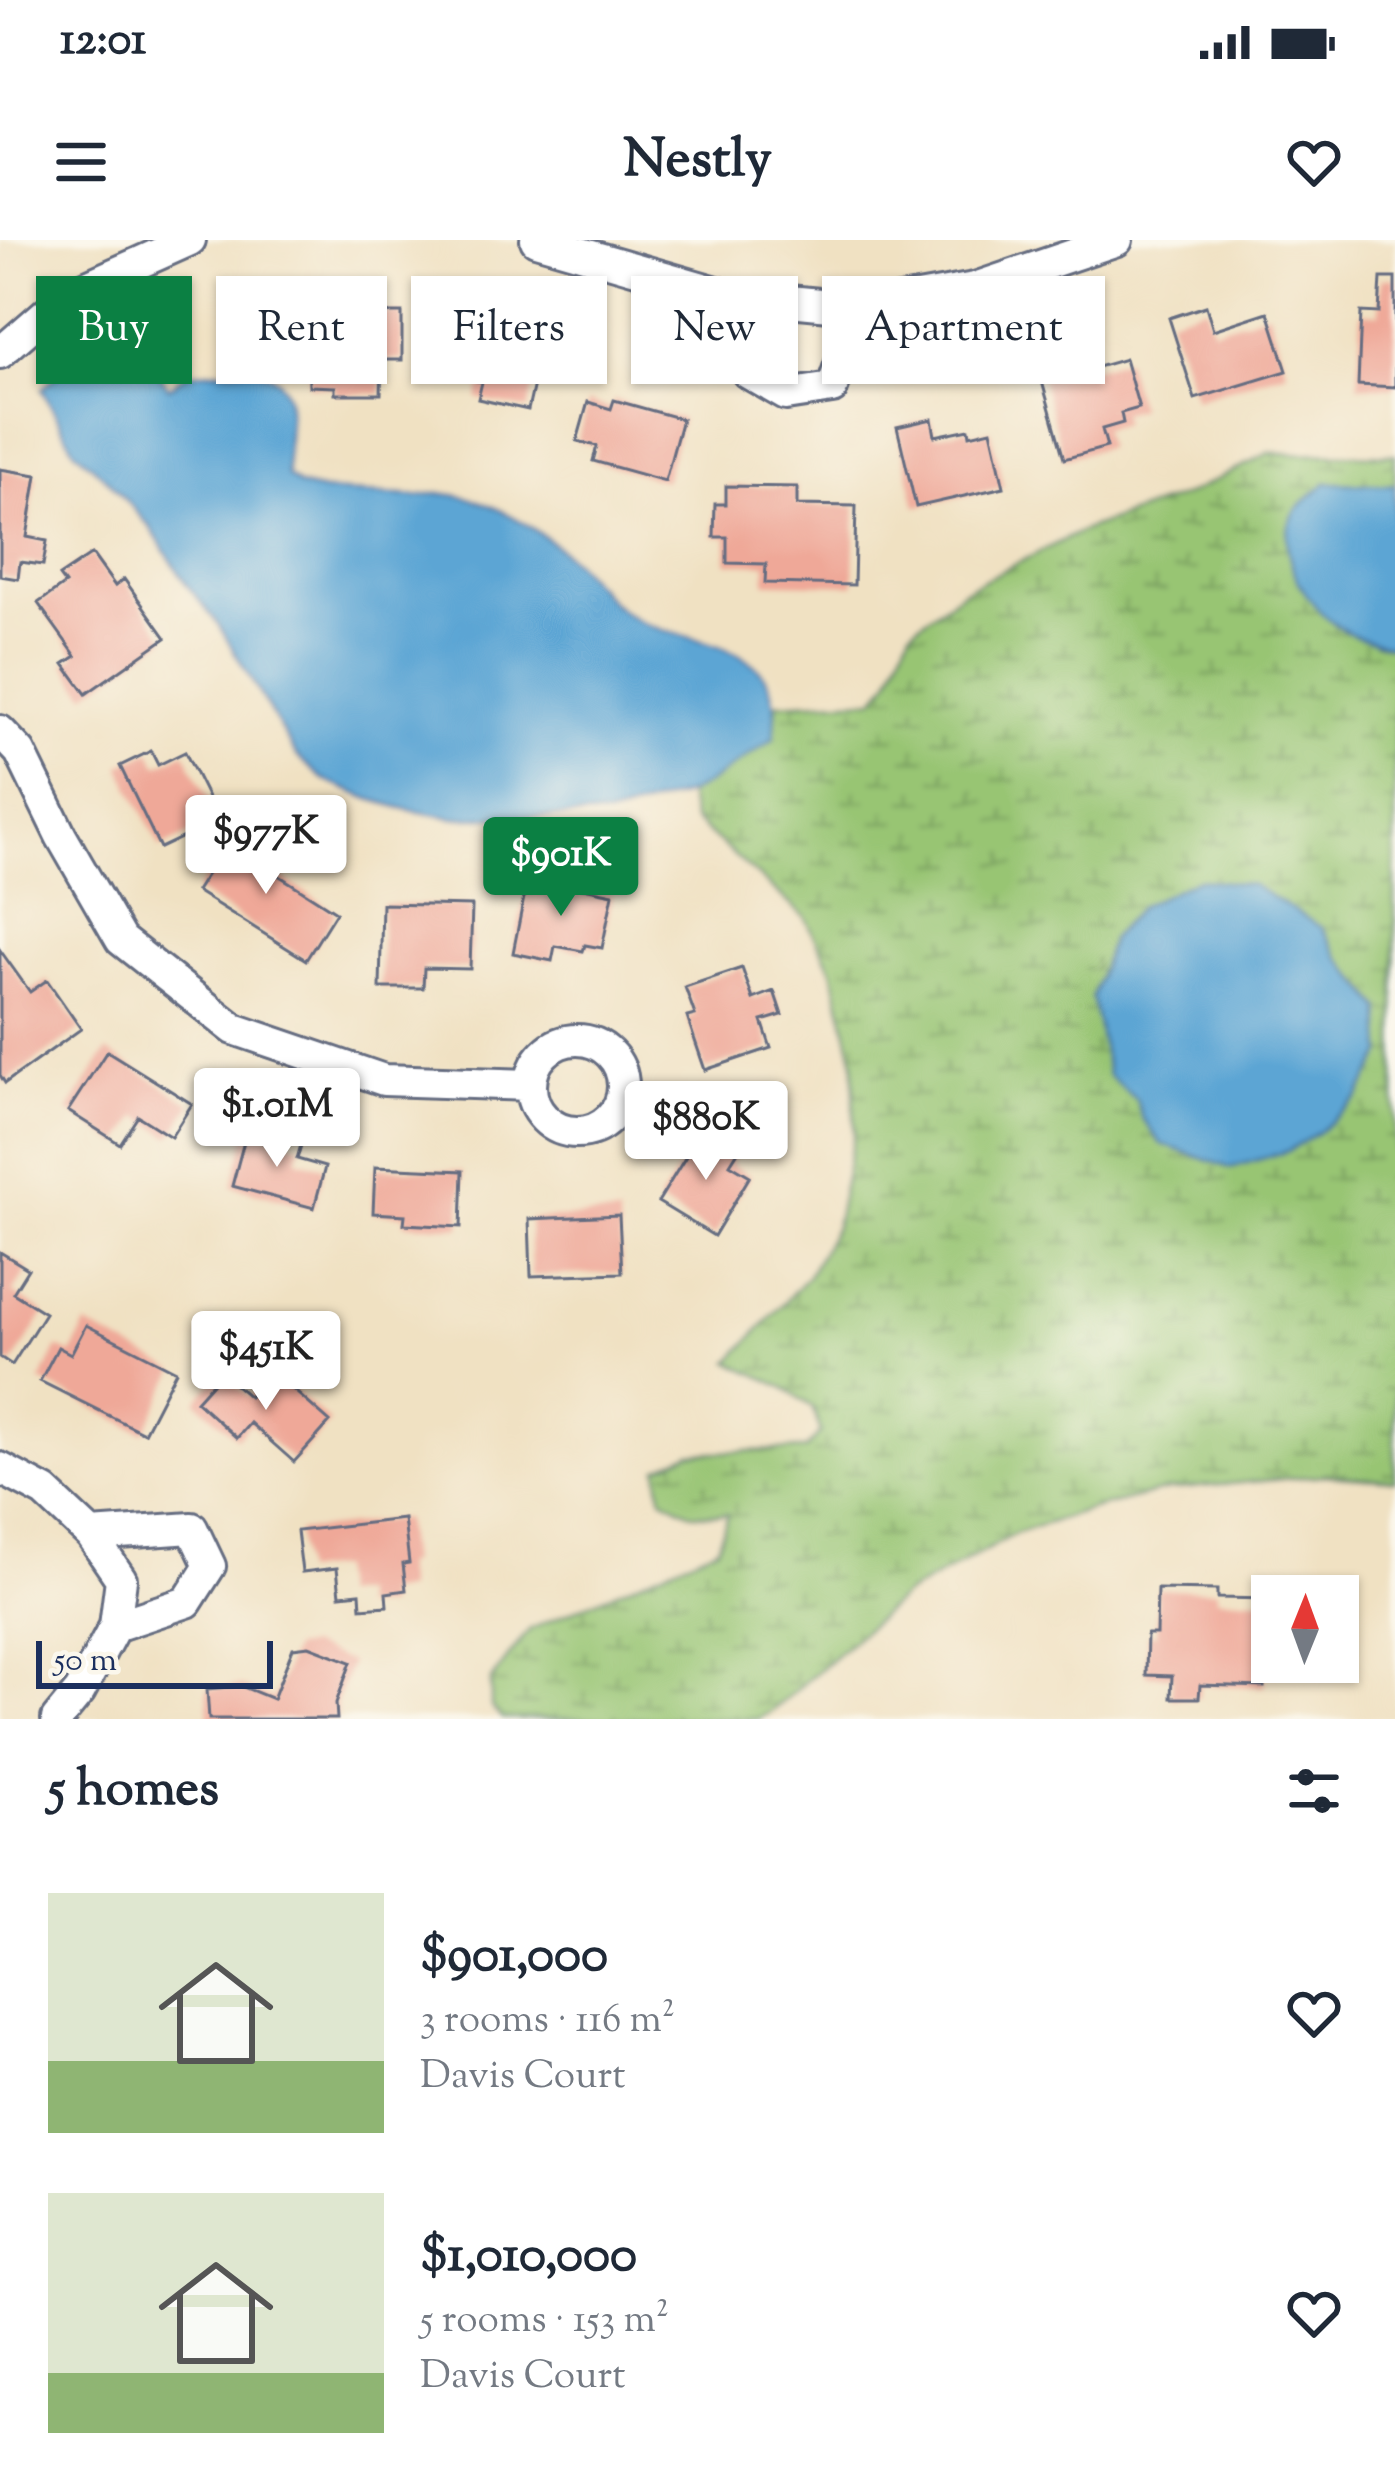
<!DOCTYPE html>
<meta charset="utf-8">
<style>
body{margin:0;font-family:"Sorts Mill Goudy",serif;background:#f2f2f3;color:#1f2937;height:100vh;display:flex;flex-direction:column;font-size:45px;white-space:nowrap}
*{box-sizing:border-box;margin:0}
p{font-size:39px;color:#747a83}
.icon{flex:none;width:66px;height:66px;fill:none;stroke:currentColor;stroke-width:2;stroke-linecap:round;stroke-linejoin:round}
.map{position:relative;height:1479px;overflow:hidden}
.sheet{display:flex;flex-direction:column;background:#fff;flex:1}
.sheet>*{flex:none}
.banner{position:absolute;left:36px;top:36px;width:1323px;height:108px;display:flex;gap:24px}
.needle{width:78px;rotate:1deg}
.fabs{position:absolute;left:1251px;top:1335px;display:grid;gap:24px}
.fabs a{display:grid;place-items:center;width:108px;height:108px;border-radius:0px;background:#fff;box-shadow:0 3px 9px #0004;font-size:60px}
.scale{position:absolute;left:36px;bottom:30px;width:237px;box-sizing:border-box;padding-left:12px;border:6px solid #1b2f5e;border-top:0;font-size:33px;line-height:42px;white-space:nowrap;color:#1b2f5e;-webkit-text-stroke:9px #fbf7ec;paint-order:stroke}
.price{position:absolute;translate:-50% -102px;padding:0 27px;border-radius:12px;background:#fff;color:#222;font-size:39px;line-height:78px;filter:drop-shadow(0 3px 6px #0008)}
.price::after{content:'';position:absolute;left:50%;top:72px;width:36px;height:27px;margin-left:-18px;background:inherit;clip-path:polygon(0 0,100% 0,50% 100%)}
.price.active{background:#0b8043;color:#fff}
ul{padding:0;list-style:none}
li{display:flex;align-items:center;gap:36px;height:300px;padding:0 48px}
li span{display:grid;place-items:center;flex:none;width:336px;height:240px;border-radius:0px;color:#555}
li>.icon{margin-inline-start:auto}
span .icon{width:144px;height:144px;fill:#fffc;stroke-width:1}
li b{font-size:51px}
h2{display:flex;justify-content:space-between;align-items:center;height:144px;padding:0 48px;font-size:51px}
.pill{padding:0 42px;border-radius:0px;background:#fff;box-shadow:0 3px 9px #0004;font-size:42px;line-height:108px}
.pill.active{background:#0b8043;color:#fff}
.status{display:flex;justify-content:space-between;align-items:center;height:84px;padding:0 60px;background:#fff;direction:ltr}
.status svg{height:33px;fill:currentColor}
header{display:flex;justify-content:space-between;align-items:center;height:156px;padding:0 48px;background:#fff;font-size:54px;font-weight:700}
.map>svg:first-child{display:block}
</style>
<div class="status"><b>12:01</b><svg viewBox="0 0 49 12"><path d="M0 12V9h3v3zM5 12V6h3v6zM10 12V3h3v9zM15 12V0h3v12zM26 1h20v11H26zM47 4h2v5h-2z"/></svg></div>
<header><svg class="icon" aria-label="menu" viewBox="0 0 24 24"><path d="M4 6h16M4 12h16M4 18h16"/></svg>Nestly<svg class="icon" aria-label="heart" viewBox="0 0 24 24"><path d="M12 20l-8-8c-3-5 5-10 8-4 3-6 11-1 8 4z"/></svg></header>
<div class="map">
<svg width="1395" height="1479" viewBox="0 0 1395 1479">
<defs>
<pattern id="wetland-marsh" width="20" height="14" patternUnits="userSpaceOnUse" patternTransform="scale(3)"><rect width="20" height="14" fill="#98c573"/><path d="M1 5h8M5 5V1M11 12h8M15 12V8" fill="none" stroke="#7ba062"/></pattern>
</defs>
<rect width="100%" height="100%" fill="#fbf7ec"/>
<filter id="ink" filterUnits="userSpaceOnUse"><feTurbulence type="fractalNoise" baseFrequency=".00833" numOctaves="2"/><feDisplacementMap in="SourceGraphic" scale="24" xChannelSelector="R" yChannelSelector="G"/><feConvolveMatrix kernelMatrix="1 2 1 2 8 2 1 2 1" color-interpolation-filters="sRGB"/></filter>
<filter id="wash" filterUnits="userSpaceOnUse"><feTurbulence type="fractalNoise" baseFrequency=".004" numOctaves="4" result="noise"/><feDisplacementMap in="SourceGraphic" scale="48" xChannelSelector="R" yChannelSelector="G"/><feGaussianBlur stdDeviation="2.7" result="paint"/><feColorMatrix in="noise" values="0 0 0 0 0 0 0 0 0 0 0 0 0 0 0 0 0 1.4 0 .05"/><feComposite in="paint" operator="in"/></filter>
<g filter="url(#wash)">
<rect width="100%" height="100%" fill="#f0e1c2"/>
<path fill="url(#wetland-marsh)" stroke="#5a7a68" stroke-width="3" fill-rule="evenodd" d="M1269,213L1395,215V245L1326,243L1375,404L1395,407V1240L1324,1235L1167,1250L1095,1268L1017,1293L903,1356L772,1471L757,1479H502L491,1467V1440L529,1390L717,1307L728,1274H693L662,1258L658,1228L690,1213L806,1209L821,1192L812,1167L785,1148L730,1122L808,1036L835,987L854,894V822L832,729L805,677L693,580L687,554L707,544L774,498L777,463L874,459L890,440L911,390L964,350L1084,290L1188,254ZM1141,666L1322,688L1339,717L1381,768L1142,878L1136,859L1101,794L1092,757L1112,697Z"/>
<path fill="#5ca5d4" stroke="#3c6a99" stroke-width="3" d="M80,112L155,129L169,148C174,144 178,139 183,136C195,131 217,131 230,130C313,125 283,181 287,236L300,246L324,251L417,256C474,243 541,289 579,327C596,344 611,365 632,377C669,399 729,398 759,429C778,448 776,474 774,498L707,544L687,554L610,576L453,578L409,570L370,559L324,540L296,515L218,384L187,345L149,286L110,242L74,209L42,149Z
M1326,243L1395,245V407C1375,403 1350,396 1334,384C1305,361 1275,313 1293,276C1298,264 1316,252 1326,243Z
M1198,639L1252,645L1322,688L1339,717L1381,768L1383,814L1358,858L1319,892L1288,911L1230,928L1161,904L1142,878L1136,859L1108,835L1092,757L1112,697L1141,666Z"/>
<g id="blocks">
<path fill="#efa898" d="M1381,38H1395V147L1358,145L1361,72L1379,73Z
M1206,66L1213,90L1268,72L1287,131L1195,159L1169,78Z
M364,73H402V120H382L381,154H335V147L309,146L308,109H333V94H364Z
M465,83L544,100L528,170L478,159L482,142L453,136Z
M1071,115L1077,133L1125,119L1139,168L1121,173L1123,183L1102,189L1107,207L1064,219L1037,124Z
M614,160L682,179L665,241L593,221L597,206L577,201L588,162L611,169Z
M932,179L935,196L969,189L970,195L991,190L1004,247L916,267L897,187Z
M0,229L37,235L27,297L47,301L43,325L20,322L18,339L0,336Z
M726,246L797,247V265L856,266L854,345L765,343L766,324L727,323V297H714L715,264H726Z
M92,314L115,346L124,339L166,398L86,454L64,424L76,416L38,363L65,344L59,336Z
M151,511L158,525L185,512L219,580L160,608L120,526Z
M259,597L286,615L275,633L336,672L306,720L196,651L230,598L250,611Z
M528,637L613,654L602,708L585,705L583,711L555,706L552,721L513,713Z
M382,664L472,666L470,729L424,728L423,748H380Z
M0,710L30,752L47,740L81,789L5,843L0,835Z
M742,728L753,759L774,751L782,775L762,781L771,808L705,830L687,777L695,775L685,747Z
M107,811L192,864L171,897L138,876L120,904L68,871Z
M704,887L740,908L730,924L750,936L714,996L658,962Z
M247,890L301,905L297,919L325,927L314,968L232,946Z
M375,927L463,931L461,987L404,984L405,975L373,973Z
M619,975L622,1033L531,1036L529,979Z
M0,1012L28,1029L13,1053L45,1073L12,1125L0,1117Z
M86,1085L176,1131L144,1193L40,1141L58,1107L71,1114Z
M272,1131L330,1182L294,1222L250,1183L237,1198L196,1161L221,1133L249,1157Z
M404,1279L409,1323L403,1324L406,1350L386,1353L387,1366L361,1368L360,1353L340,1355L337,1328L302,1332L297,1291Z
M1157,1349L1217,1350V1358L1272,1359V1412H1265L1264,1447L1200,1445L1199,1458H1171L1172,1436L1146,1435L1147,1394H1156Z
M309,1406L351,1422L336,1463L337,1479H209L207,1449L241,1446L273,1459L293,1408Z"/>
</g>
</g>
<g filter="url(#ink)">
<use href="#blocks" fill-opacity="0" stroke="#666d81" stroke-width="3"/>
<g fill="none" stroke-linecap="round" stroke-linejoin="round">
<defs>
<path id="street" d="M536,0L727,55L861,68L975,48L1117,0
M742,56L748,133L786,155L832,148L861,68
M0,113L67,55L190,0
M0,491L20,512L61,596L121,700L234,789L384,840L529,845
M531 846a46 46 0 1 1 92 0a46 46 0 1 1-92 0Z
M0,1228L45,1252L91,1295L121,1339L115,1386L80,1451L57,1479
M91,1295L192,1288L210,1326L187,1362L115,1386"/>
</defs>
<use href="#street" stroke="#666d81" stroke-width="36"/>
<use href="#street" stroke="#fff" stroke-width="30"/>
</g>
</g>
</svg>
<div class="fabs">
<a><svg class="needle" viewBox="-14 -14 28 28"><path d="M0-13l5 13h-10z" fill="#e53935"/><path d="M0 13l5-13h-10z" fill="#747a83"/></svg></a>
</div>
<div class="scale">50 m</div>
<b class="price" style="left:266px;top:657px">$977K</b>
<b class="price active" style="left:561px;top:679px">$901K</b>
<b class="price" style="left:277px;top:930px">$1.01M</b>
<b class="price" style="left:706px;top:943px">$880K</b>
<b class="price" style="left:266px;top:1173px">$451K</b>
<div class="banner">
<a class="pill active">Buy</a>
<a class="pill">Rent</a>
<a class="pill">Filters</a>
<a class="pill">New</a>
<a class="pill">Apartment</a>
</div>
</div>
<section class="sheet">
<h2>5 homes<svg class="icon" aria-label="filters" viewBox="0 0 24 24"><path d="M4 7h16M4 17h16"/><circle cx="9" cy="7" r="2"/><circle cx="15" cy="17" r="2"/></svg></h2>
<ul>
<li><span style="background:linear-gradient(#dfe7d0 70%,#8fb573 0)"><svg class="icon" aria-label="home" viewBox="0 0 24 24"><path d="M3 11l9-7 9 7M6 9v11h12V9"/></svg></span><div><b>$901,000</b><p>3 rooms · 116 m²</p><p>Davis Court</p></div><svg class="icon" aria-label="heart" viewBox="0 0 24 24"><path d="M12 20l-8-8c-3-5 5-10 8-4 3-6 11-1 8 4z"/></svg></li>
<li><span style="background:linear-gradient(#dfe7d0 75%,#8fb573 0)"><svg class="icon" aria-label="home" viewBox="0 0 24 24"><path d="M3 11l9-7 9 7M6 9v11h12V9"/></svg></span><div><b>$1,010,000</b><p>5 rooms · 153 m²</p><p>Davis Court</p></div><svg class="icon" aria-label="heart" viewBox="0 0 24 24"><path d="M12 20l-8-8c-3-5 5-10 8-4 3-6 11-1 8 4z"/></svg></li>
</ul>
</section>
